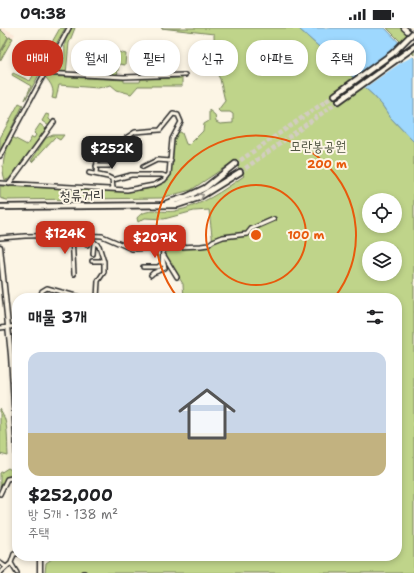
<!DOCTYPE html>
<html lang="ko">
<meta charset="utf-8">
<style>
body{margin:0;font-family:"Shantell Sans","Poor Story",sans-serif;background:#f6f6f6;color:#202124;height:100vh;display:flex;flex-direction:column;font-size:15px;white-space:nowrap}
*{box-sizing:border-box;margin:0}
p{font-size:13px;color:#757577}
.icon{flex:none;width:22px;height:22px;fill:none;stroke:currentColor;stroke-width:2;stroke-linecap:round;stroke-linejoin:round}
.map{position:relative;flex:1;overflow:hidden}
.drawer{position:absolute;left:12px;top:265px;width:390px;height:268px;display:flex;flex-direction:column;background:#fff;border-radius:16px;box-shadow:0 2px 6px #0003}
.drawer>*{flex:none}
.banner{position:absolute;left:12px;top:12px;width:390px;height:36px;display:flex;gap:8px}
.controls{position:absolute;left:362px;top:165px;display:grid;gap:8px}
.controls a{display:grid;place-items:center;width:40px;height:40px;border-radius:50%;background:#fff;box-shadow:0 2px 6px #0003;font-size:20px}
.price{position:absolute;translate:-50% -34px;padding:0 9px;border-radius:8px;background:#c8321e;color:#fff;font-size:13px;line-height:26px;filter:drop-shadow(0 1px 2px #0008)}
.price::after{content:'';position:absolute;left:50%;top:24px;width:12px;height:9px;margin-left:-6px;background:inherit;clip-path:polygon(0 0,100% 0,50% 100%)}
.price.current{background:#222;color:#fff}
ul{padding:0;list-style:none}
li{display:grid;align-content:center;gap:8px;height:212px;padding:0 16px}
li+li{border-top:1px solid #e0e0e0}
li span{display:grid;place-items:center;height:124px;border-radius:12px;color:#555}
li>.icon{margin-inline-start:auto}
span .icon{width:72px;height:72px;fill:#fffc;stroke-width:1}
li b{font-size:17px}
h2{display:flex;justify-content:space-between;align-items:center;height:48px;padding:0 16px;font-size:17px}
.tag{padding:0 14px;border-radius:16px;background:#fff;box-shadow:0 2px 6px #0003;font-size:14px;line-height:36px}
.tag.current{background:#c8321e;color:#fff}
.status{display:flex;justify-content:space-between;align-items:center;height:28px;padding:0 20px;background:#fff;direction:ltr}
.status svg{height:11px;fill:currentColor}
.map>svg:first-child{display:block}
</style>
<div class="status"><b>09:38</b><svg viewBox="0 0 49 12"><path d="M0 12V9h3v3zM5 12V6h3v6zM10 12V3h3v9zM15 12V0h3v12zM26 1h20v11H26zM47 4h2v5h-2z"/></svg></div>
<div class="map">
<svg width="414" height="545" viewBox="0 0 414 545">
<rect width="100%" height="100%" fill="#fcf5e5"/>
<filter id="ink" filterUnits="userSpaceOnUse"><feTurbulence type="fractalNoise" baseFrequency=".025" numOctaves="2"/><feDisplacementMap in="SourceGraphic" scale="8" xChannelSelector="R" yChannelSelector="G"/><feConvolveMatrix kernelMatrix="1 2 1 2 8 2 1 2 1" color-interpolation-filters="sRGB"/></filter>
<g filter="url(#ink)">
<path fill="#fbe9d8" d="M0,0H4L15,6L0,34Z"/>
<path fill="#bfd48a" stroke="#75805a" fill-rule="evenodd" d="M60,0H65L25,72L31,58L12,47L13,45L30,53Z
M71,0H75L69,15L66,46L49,44L50,41L60,40C67,33 64,24 65,15C65,10 69,5 71,0Z
M161,0H298L373,67L382,77L390,89L414,114V545H45L46,535L56,528H397V270H184L183,256L164,225L174,221L209,219L213,216L209,182L194,183L164,191L145,190L138,194L137,190C145,179 163,185 175,183C202,178 222,163 244,148L234,133L191,162L161,170L7,172L0,170V158L126,163C142,163 160,161 170,147L173,112L176,105L180,104L182,105L186,116L189,117L203,103L204,96L209,93V82L215,87L216,94L220,96L233,95V86L230,84H220L218,82L225,73L220,51L215,42L214,6ZM369,172H395V198H369ZM369,220H395V246H369Z
M387,0H400L414,13V27Z
M0,1L8,9L0,25Z
M9,9L13,10L0,33V26Z
M114,23L126,26L125,37L119,36L117,47H110Z
M47,48L124,52V54H140L141,51L182,50V58H138L131,66L117,62L111,57L98,60L59,57L56,71L52,70C55,62 51,55 45,49Z
M19,75L23,77L0,123V110Z
M46,86L49,87V91L52,94L49,98L42,93Z
M40,96L46,101L9,151L5,152C0,139 5,123 12,109L27,117L32,109L34,110L36,107L34,105Z
M53,107H64L60,112L55,109L32,134L31,133L46,110Z
M0,381C9,394 7,411 8,428L0,426Z
M8,440L13,443L16,442L17,452L9,449L0,464V445Z"/>
<path fill="#9ed8fe" stroke="#7093aa" d="M298,0H385L414,30V114L390,89L382,77L373,67Z"/>
<path fill="#fcf5e5" d="M401,12L414,28L402,34L363,61L351,51L395,20Z"/>
<g fill="none" stroke-linecap="round" stroke-linejoin="round">
<path stroke="#d2cdc0" stroke-width="4.5" stroke-dasharray="4.5 2" stroke-linecap="butt" d="M235,136L335,67
M240,144L339,73"/>
<defs>
<path id="street" d="M44,45L124,49L185,47
M0,128L69,0
M96,138H109L112,136
M143,139L157,132L171,133
M89,145L108,149L112,151L113,161
M96,146L98,118
M113,152L131,147H162L167,149
M0,155L127,162L154,157L164,152L169,146L172,111L181,94L178,87L173,86L160,102L135,104L126,110
M9,156L54,94
M72,207L74,246
M87,208L99,218L104,234V244L98,253L97,270
M0,210L25,208L80,207L102,208L132,221L201,218L208,217L213,213L223,209L247,206L251,201L274,191
M87,217V208
M93,226L94,214
M163,226L177,249
M92,233H104
M143,239H158L162,236L163,220
M151,247L153,245L165,240L163,232
M40,270L42,263L47,260L83,270
M0,300L17,298
M0,466L7,451L12,450L17,454
M0,535L6,539
M11,535L17,545
M0,545L11,535L14,526H17
M83,545H84"/>
<path id="secondary" d="M404,0L413,8
M0,219L11,327L17,426
M40,545V528"/>
<path id="primary" d="M335,67L414,10
M339,73L414,19
M167,175L186,169L205,160L235,136
M0,179L177,177L198,170L240,144"/>
</defs>
<use href="#street" stroke="#2b2b2b" stroke-width="6"/>
<use href="#secondary" stroke="#2b2b2b" stroke-width="7"/>
<use href="#primary" stroke="#2b2b2b" stroke-width="8"/>
<use href="#street" stroke="#fcf5e5" stroke-width="3"/>
<use href="#secondary" stroke="#fcf5e5" stroke-width="4"/>
<use href="#primary" stroke="#fcf5e5" stroke-width="4.5"/>
<defs>
<path id="primary-bridge" d="M392,26L414,4"/>
</defs>
<use href="#primary-bridge" stroke="#2b2b2b" stroke-width="8" stroke-linecap="butt"/>
<use href="#primary-bridge" stroke="#fcf5e5" stroke-width="4.5"/>
</g>
<defs><path id="oneway-chevron" d="M-2-3.5L2.5 0L-2 3.5" fill="none" stroke-width="1.6" stroke-linecap="round" stroke-linejoin="round"/></defs>
<use stroke="#949088" href="#oneway-chevron" transform="translate(201 168) rotate(-26)"/>
</g>
<g fill="none" stroke="#e8590c" stroke-width="2">
<circle cx="256" cy="207" r="50"/>
<path d="M178 270A100 100 0 1 1 334 270"/>
</g>
<g text-anchor="middle" dominant-baseline="central" stroke-width="4" stroke-linejoin="round" paint-order="stroke">
<g font-size="14" fill="#505543" stroke="#fcf5e5">
<text x="318" y="118">모란봉공원</text>
</g>
<g font-size="14" fill="#2b2b2b" stroke="#fcf5e5">
<text transform="translate(82 167) rotate(-1)">청류거리</text>
</g>
</g>
<circle cx="256" cy="207" r="6" fill="#e8590c" stroke="#fcf5e5" stroke-width="2"/>
<g font-size="12" text-anchor="middle" font-weight="bold" fill="#e8590c" stroke="#fcf5e5" stroke-width="4" stroke-linejoin="round" paint-order="stroke">
<text x="327" y="140">200 m</text>
<text x="306" y="211">100 m</text>
</g>
</svg>
<div class="controls">
<a><svg class="icon" aria-label="locate" viewBox="0 0 24 24"><circle cx="12" cy="12" r="6"/><path d="M12 2v4M12 18v4M2 12h4M18 12h4"/></svg></a>
<a><svg class="icon" aria-label="layers" viewBox="0 0 24 24"><path d="M12 4l9 5-9 5-9-5zM3 14l9 5 9-5"/></svg></a>
</div>
<b class="price current" style="left:112px;top:142px">$252K</b>
<b class="price" style="left:65px;top:227px">$124K</b>
<b class="price" style="left:155px;top:231px">$207K</b>
<div class="banner">
<a class="tag current">매매</a>
<a class="tag">월세</a>
<a class="tag">필터</a>
<a class="tag">신규</a>
<a class="tag">아파트</a>
<a class="tag">주택</a>
</div>
<section class="drawer">
<h2>매물 3개<svg class="icon" aria-label="filters" viewBox="0 0 24 24"><path d="M4 7h16M4 17h16"/><circle cx="9" cy="7" r="2"/><circle cx="15" cy="17" r="2"/></svg></h2>
<ul>
<li><span style="background:linear-gradient(#c9d6e8 65%,#c2b280 0)"><svg class="icon" aria-label="home" viewBox="0 0 24 24"><path d="M3 11l9-7 9 7M6 9v11h12V9"/></svg></span><div><b>$252,000</b><p>방 5개 · 138 m²</p><p>주택</p></div></li>
</ul>
</section>
</div>
